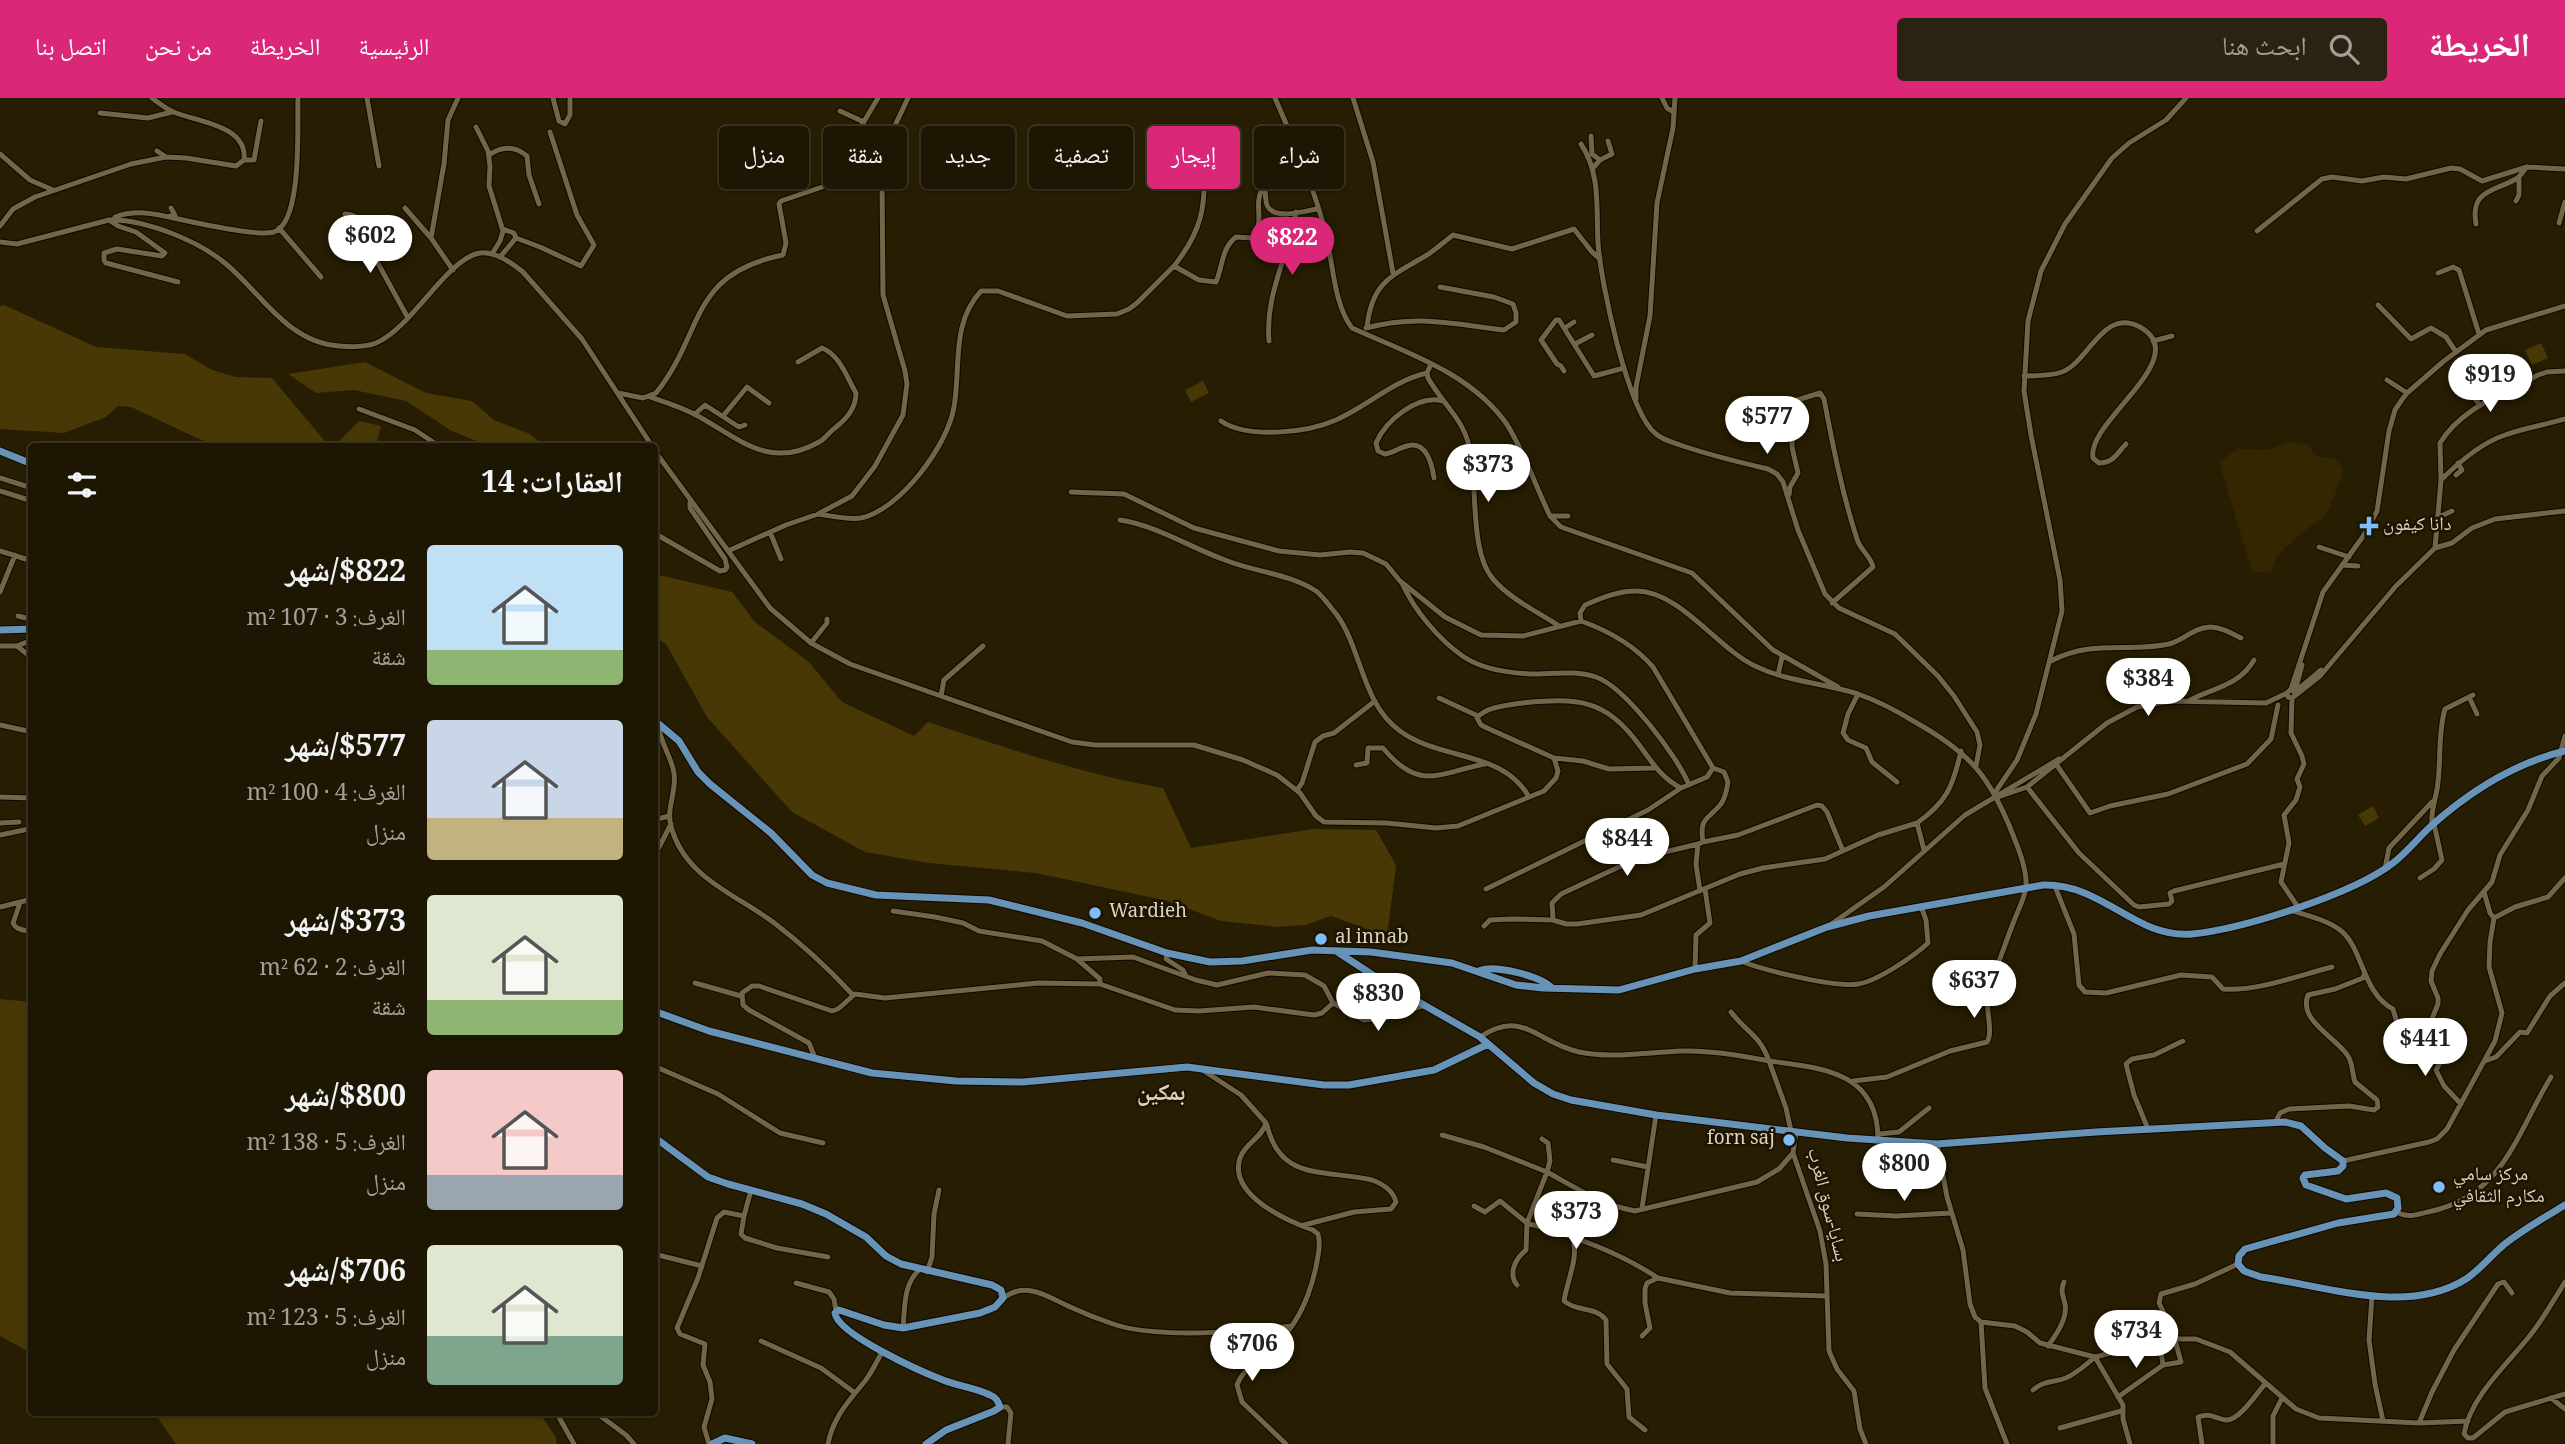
<!DOCTYPE html>
<html lang="ar">
<meta charset="utf-8">
<style>
body{margin:0;font-family:Georgia,"Noto Naskh Arabic",serif;background:#2a2311;color:#f1f3f6;direction:rtl;height:100vh;display:flex;flex-direction:column;font-size:26px;white-space:nowrap}
*{box-sizing:border-box;margin:0}
p{font-size:23px;color:#a09f99}
.icon{flex:none;width:38px;height:38px;fill:none;stroke:currentColor;stroke-width:2;stroke-linecap:round;stroke-linejoin:round}
.map{position:relative;flex:1;overflow:hidden;direction:ltr}
.drawer{position:absolute;left:28px;top:345px;width:630px;height:973px;display:flex;flex-direction:column;background:#1d1602;border-radius:7px;box-shadow:0 2px 5px #0004,0 0 0 2px #3b3524;direction:rtl}
.drawer>*{flex:none}
.hud{position:absolute;left:679px;top:28px;width:665px;height:63px;direction:rtl;display:flex;gap:14px}
.price{position:absolute;translate:-50% -60px;padding:0 16px;border-radius:24px;background:#fff;color:#222;font-size:23px;line-height:46px;filter:drop-shadow(0 2px 4px #0008)}
.price::after{content:'';position:absolute;left:50%;top:42px;width:21px;height:16px;margin-left:-10px;background:inherit;clip-path:polygon(0 0,100% 0,50% 100%)}
.price.active{background:#db2777;color:#fff}
ul{padding:0;list-style:none}
li{display:flex;align-items:center;gap:21px;height:175px;padding:0 35px}
li span{display:grid;place-items:center;flex:none;width:196px;height:140px;border-radius:7px;color:#555}
li>.icon{margin-inline-start:auto}
span .icon{width:84px;height:84px;fill:#fffc;stroke-width:1}
li b{font-size:30px}
h2{display:flex;justify-content:space-between;align-items:center;height:84px;padding:0 35px;font-size:30px}
.tag{padding:0 24px;border-radius:7px;background:#1d1602;box-shadow:0 2px 5px #0004,0 0 0 2px #3b3524;font-size:24px;line-height:63px}
.tag.active{background:#db2777;color:#fff}
header{display:flex;align-items:center;gap:42px;box-sizing:border-box;height:98px;padding:0 35px;background:#db2777;color:#fff}
header strong{font-size:33px}
nav{display:flex;gap:38px;margin-inline-start:auto;font-size:24px}
.search{width:490px;height:63px;background:#2a2311;display:flex;align-items:center;gap:18px;box-sizing:border-box;padding:0 24px;border-radius:7px;color:#a09f99;font-size:26px}
.map>svg:first-child{display:block}
</style>
<header>
<strong>الخريطة</strong>
<div class="search"><svg class="icon" aria-label="search" viewBox="0 0 24 24"><circle cx="10" cy="10" r="6"/><path d="M15 15l6 6"/></svg>ابحث هنا</div>
<nav><a>الرئيسية</a><a>الخريطة</a><a>من نحن</a><a>اتصل بنا</a></nav>
</header>
<div class="map">
<svg width="2565" height="1346" viewBox="0 0 2565 1346">
<rect width="100%" height="100%" fill="#271d02"/>
<path fill="#332600" d="M2292,344L2309,347L2314,357L2335,361L2342,369L2343,377L2326,418L2301,435L2276,459L2271,475L2252,473L2219,364L2238,351L2266,352Z"/>
<path fill="#483805" d="M4,207L96,249L185,256L212,272L236,279L272,280L329,348H214L131,309L118,308L106,319L64,335L0,331V208Z
M2541,245L2548,260L2532,267L2525,252Z
M365,264L426,295L472,303L494,322L530,336L544,348H488L452,333L406,303L354,292L316,295L288,276Z
M1203,283L1209,295L1191,304L1185,292Z
M359,323L381,328L376,348H334Z
M655,476L732,494L755,524L809,564L842,604L914,638L928,624C1006,650 1082,676 1163,690L1191,750L1313,731L1376,732L1396,767L1387,838L1331,818L1305,827L1278,829L1221,823L1168,803L1036,775L929,765L865,754L792,714L707,619L666,546L655,539Z
M2373,708L2379,720L2365,728L2358,717Z
M0,901L31,904V1255L0,1238Z
M154,1314H539L555,1338L557,1346H176Z"/>
<g fill="none" stroke-linecap="round" stroke-linejoin="round">
<defs>
<path id="minor" d="M367,0L379,68
M553,0L559,23L565,26L570,17V0
M1275,0C1294,44 1315,91 1326,137C1333,165 1334,207 1352,230C1407,255 1469,274 1506,325C1522,349 1537,391 1550,418L1561,429L1692,475L1773,552L1838,589
M1353,0L1373,64L1393,175
M1662,0L1667,10L1672,13
M840,13L864,24
M100,15L148,20L172,14
M476,29L488,53L490,68L489,88L503,133L500,143L492,156
M1591,38L1592,56L1600,62
M1581,46C1601,76 1596,111 1598,144C1600,182 1628,315 1656,336C1663,342 1672,344 1680,347C1709,357 1738,364 1768,371L1777,376L1783,384L1798,432L1825,496L1839,510L1895,536L1938,578L1954,598L1977,634L1980,647L1976,668
M865,52L881,57L908,0
M157,53L166,59
M0,56L30,82L53,92
M489,57C502,48 515,48 527,58L529,77L539,106
M244,62H254L261,23
M1593,70L1600,62L1612,56L1608,43
M861,73L858,62L847,52L878,0
M2516,103L2519,97V79
M405,110L431,140L453,172
M345,116C352,116 358,118 360,126L356,131L369,149L408,220
M170,118L175,117L171,110
M115,119C136,111 156,116 178,121C197,125 257,139 274,134C303,124 297,26 298,0
M109,122L118,128L136,134L165,155L162,158L117,151L104,155V162L106,165L178,184
M2559,125L2565,104
M2476,126C2470,92 2493,94 2516,81C2520,79 2523,73 2527,69
M0,128L13,111L35,99L131,66L166,59L186,60L236,68L244,62C248,28 199,24 176,15C167,12 160,6 152,0
M279,130L321,179
M503,131L514,135L516,140
M2257,133L2322,81L2332,79L2362,83L2384,79L2406,81L2451,70L2460,71L2482,83L2527,69L2565,71
M431,140L444,66L448,22L458,0
M0,144L17,146L109,122C145,121 199,143 226,166C262,196 288,245 339,248C350,249 366,249 376,245C412,230 447,160 480,155C495,153 512,165 523,174L582,241L652,348
M500,159L516,140L540,149L581,168L594,147L577,117L550,34
M1174,168C1201,134 1206,110 1204,68
M2438,175L2453,169L2459,172L2479,236
M2378,207L2411,241L2431,230L2446,239L2456,254
M1367,229C1372,183 1392,178 1427,157C1436,151 1444,144 1453,137L1512,151L1574,131L1592,154L1600,161
M1366,230C1418,216 1452,226 1504,232L1516,224V215L1513,206L1494,199L1440,189
M1565,230L1574,224
M1269,243C1266,207 1278,180 1288,145L1291,143L1296,114
M2153,243L2172,238
M1575,246L1592,237
M1431,266L1427,275L1428,280C1440,302 1461,319 1468,344C1479,381 1468,452 1493,481C1510,501 1538,514 1559,528
M1564,273L1561,268L1557,266L1541,242L1556,222H1559L1594,278L1624,270
M2024,278C2036,278 2051,278 2062,274C2089,264 2103,209 2140,229C2195,260 2086,323 2093,360L2099,365C2114,365 2117,355 2126,346
M2387,282L2407,295
M2462,292L2470,295L2480,307
M618,295L643,300L656,295C705,234 688,176 783,157L786,145L779,106L781,103L834,85L861,73H868L882,83L883,197L905,273L907,286L903,317L875,368L852,398L818,416L786,427L728,453
M650,299C665,304 681,309 696,317C737,339 769,373 819,344C825,341 829,334 835,330C846,321 856,311 856,295C847,280 840,257 822,250L798,264
M1636,301V289L1650,218L1657,105L1673,30L1675,0
M359,311L415,332L439,348
M695,316L705,307L739,329L745,327
M723,318L747,289L769,305
M1221,323C1247,341 1307,335 1336,322C1368,308 1392,283 1427,275
M654,352L770,510L811,545L850,566L1072,644L1095,647H1194L1243,662L1277,677L1300,695L1316,718L1324,724L1387,725L1436,730L1458,728L1544,693L1556,680L1558,673L1554,660L1487,630L1481,627L1477,620C1485,609 1509,607 1522,605C1578,600 1605,600 1640,648C1653,666 1662,680 1681,690L1707,679L1713,670L1653,569C1634,547 1609,533 1581,523L1580,515L1585,507C1601,500 1618,493 1636,493C1680,493 1717,550 1755,568C1788,584 1824,585 1858,596C1878,603 1897,613 1915,624C1970,655 1990,678 2013,737C2019,752 2027,772 2026,788C2025,800 2018,812 2014,823C2006,843 2000,863 1991,883C1981,902 1995,932 1987,944L1950,953L1887,979L1853,983
M2456,377L2462,372L2458,365
M0,380L32,390
M1434,380C1432,366 1426,342 1407,348C1399,350 1393,355 1385,356L1378,353L1376,345C1386,322 1418,296 1443,303
M2441,382L2440,345C2462,309 2503,297 2538,277L2547,274L2565,273
M0,393L32,403
M1071,394L1124,396L1194,430L1279,453L1320,457L1350,454L1363,455L1386,466L1400,483L1445,519L1481,537L1523,538L1581,523
M1789,397L1790,389L1798,375L1792,349L1794,303L1820,295L1824,301C1833,348 1842,395 1857,441C1860,452 1871,458 1873,469L1832,505
M818,416C831,418 848,422 861,420C900,412 948,347 954,309C961,269 951,225 981,193H998L1067,218L1117,216L1129,211L1137,205L1174,168L1199,182L1216,184C1223,168 1221,151 1236,139L1252,140C1266,122 1253,109 1262,91L1265,92C1266,98 1265,105 1268,109C1276,122 1305,113 1317,111
M1550,418H1568
M2439,419L2452,413
M1120,422C1158,428 1189,449 1225,462C1254,474 1288,475 1316,493C1323,498 1331,510 1337,517C1362,552 1362,606 1400,633C1441,663 1503,652 1529,699
M770,434L781,461
M654,435L720,473L725,472L727,469L725,461L690,410V404
M2319,449L2349,459
M2435,450L2441,382C2458,365 2481,345 2505,337C2524,330 2545,327 2565,321
M0,453L32,463
M2342,467L2358,468
M1402,485C1414,512 1439,542 1464,559C1482,571 1510,575 1531,576C1553,576 1575,572 1596,579C1625,589 1678,659 1689,687
M0,494L15,457
M18,518L30,521V531
M811,545L827,525V521
M0,548H17L32,542
M17,548L32,560
M2051,563C2092,541 2128,555 2169,546C2184,542 2193,530 2210,529C2221,529 2231,535 2241,540
M1778,577L1782,559
M2291,591L2323,494L2364,437L2377,413L2389,333L2395,312L2401,303L2407,295L2444,263L2486,232L2565,208
M2295,593L2302,567
M2295,594L2321,572
M1858,596L1848,616L1843,635L1848,642L1866,650L1872,664L1897,684
M2296,596L2291,591L2287,595L2288,599L2292,600L2320,578L2396,488L2435,450L2452,445L2472,430L2495,421L2565,413
M941,598L944,582L983,548
M2469,599L2477,616
M1439,600L1478,618
M2292,600L2291,635L2302,658L2304,666L2297,681L2300,689L2296,702L2284,717L2289,745L2281,784L2298,809
M2190,602C2214,590 2240,587 2254,562
M658,625C659,643 671,657 674,675C677,693 666,710 671,728C684,779 735,796 773,824C802,846 828,870 852,896
M0,627L32,634
M1554,660L1583,663L1609,671L1655,670
M2056,666L2090,715L2110,708L2168,696L2247,666L2271,641L2278,607
M1356,667L1367,665L1368,650H1383C1420,695 1440,674 1485,666
M2027,689L2079,755L2134,807L2139,809L2169,806L2172,803L2170,795L2174,793L2284,766
M1297,692L1302,685L1315,644L1323,638L1334,635L1375,603
M1994,696L2017,662L2036,616L2062,513L2060,482L2031,337L2024,293L2028,223L2041,173L2065,126L2112,60L2129,45L2166,22L2186,0
M0,699L32,700
M1995,700L2027,689L2107,625L2137,609L2171,603L2266,605L2287,595
M654,722L669,718
M0,725L19,724
M1917,725C1947,704 1953,688 1961,653
M2432,728C2430,712 2437,699 2438,684C2441,659 2438,635 2445,611L2473,597
M0,737L29,731L32,729
M1703,744L1738,737L1817,707L1822,708L1827,714L1843,753
M1698,746L1636,761L1561,796L1552,805L1553,822L1566,826H1577L1641,817L1740,776L1763,770L1825,761L1878,737L1917,725L1924,752
M654,759L671,726
M2385,771L2389,750L2432,704
M2420,780L2434,771L2442,762L2434,726
M2054,786L2074,836L2079,887L2085,894L2106,895L2181,877L2212,879L2223,891C2256,894 2300,877 2332,869
M1486,791L1648,712L1681,690
M1700,793L1696,766L1698,746L1703,744C1699,719 1708,722 1721,706C1725,700 1727,691 1728,684L1724,674L1713,670
M2484,794L2490,815L2494,820L2515,809L2548,799L2565,780
M20,805L13,825C16,832 24,832 32,834
M0,809L32,801
M2290,812C2306,817 2327,822 2340,832C2363,849 2362,895 2393,911L2398,928C2407,933 2412,928 2421,930C2430,933 2438,942 2445,948L2444,958L2436,972L2444,988L2461,1006
M893,813L935,819L963,825L979,833L1042,843L1077,861L1100,881V886
M1830,827L1884,789L1965,717L2059,661
M1484,828L1490,822L1511,821L1553,822
M1167,855L1166,861L1183,872L1186,878
M1077,861L1133,859L1196,882L1217,887L1268,875L1305,877L1324,888L1333,905L1364,922L1385,920L1425,907
M1741,863C1762,872 1837,890 1858,886C1878,883 1914,858 1928,845L1926,822L1921,808
M1695,871L1696,837L1710,825L1705,791
M695,885L741,898
M1731,914C1746,934 1760,937 1769,963C1823,970 1879,974 1878,1043
M2427,933L2438,906V900L2431,883L2432,873L2440,856L2468,812L2492,784L2500,757L2528,712L2542,678L2559,660L2565,638
M1480,939C1523,910 1537,945 1579,954C1613,961 1648,954 1682,953C1711,952 1740,957 1769,963L1786,1010L1791,1033
M815,960L809,945L749,912L743,907L742,895L752,888H759L832,913L838,911L855,896L885,900L1038,885L1100,886L1175,912L1199,913L1254,909L1314,917L1322,915L1333,905
M2485,963L2496,959L2520,934L2527,935L2550,898L2565,885
M654,968L718,996L780,1035L823,1045
M1201,971L1241,997L1266,1025C1262,1040 1245,1045 1240,1060C1228,1097 1287,1123 1313,1132L1318,1136C1321,1148 1318,1157 1316,1169C1308,1205 1295,1231 1266,1257C1255,1267 1242,1272 1237,1287L1242,1304L1286,1346
M2276,1023L2280,1015L2289,1011L2349,1008L2374,1012L2378,1009L2377,1002L2355,984C2352,975 2353,966 2348,958C2336,939 2298,923 2308,897L2335,891L2363,880L2364,877
M1267,1027C1280,1084 1325,1071 1372,1082C1383,1086 1393,1092 1396,1104L1391,1111L1354,1114L1304,1127
M2148,1031L2134,997L2126,966L2132,961L2154,957L2183,943
M1796,1034L1793,1055L1820,1133L1826,1166L1829,1253L1837,1271L1854,1293L1860,1331L1866,1346
M1879,1036L1899,1034L1929,1010
M1442,1037L1484,1049L1547,1074L1550,1063L1548,1045L1542,1041
M1937,1046L1947,1099L1963,1152L1970,1206L1975,1219L1981,1224L1985,1290L2007,1346
M1613,1062L1648,1069
M2343,1063L2429,1044L2437,1041L2447,1031L2495,943L2502,915L2489,869L2490,844L2494,820
M1474,1108L1485,1114L1500,1103L1527,1125L1547,1074C1576,1090 1602,1107 1635,1113L1757,1084L1779,1071L1793,1055
M1642,1110L1656,1017
M2397,1114C2408,1121 2417,1116 2428,1114C2504,1098 2516,1036 2551,979
M1857,1116L1896,1118L1951,1115
M744,1118L741,1136L745,1140L777,1150L828,1159
M1572,1138C1580,1158 1567,1182 1564,1203C1576,1214 1596,1208 1606,1222L1607,1266L1627,1291L1629,1319L1645,1332
M654,1156L702,1168
M927,1174L932,1159L934,1116L939,1092
M2565,1184C2553,1203 2542,1223 2528,1240C2506,1267 2470,1300 2464,1336L2468,1340H2473L2505,1314L2565,1296
M796,1185L829,1194L834,1201L836,1213
M1517,1187C1508,1176 1515,1161 1526,1152L1527,1125C1573,1138 1617,1153 1658,1180
M2372,1198L2369,1242L2375,1286L2383,1323
M1003,1200C1026,1183 1047,1198 1068,1208C1083,1215 1098,1221 1113,1226C1157,1241 1245,1234 1292,1228
M1981,1224L2015,1228L2027,1234L2040,1245L2095,1259L2145,1246L2160,1247L2177,1241H2196L2230,1254L2296,1311L2319,1320L2419,1325L2468,1323
M903,1230C905,1210 903,1187 919,1172
M1642,1238L1650,1230L1645,1205V1191L1647,1185L1658,1180L1730,1195L1827,1198
M2177,1241L2159,1205L2161,1196L2195,1186L2238,1166
M761,1243L821,1270L855,1295
M2048,1248C2056,1237 2068,1220 2065,1206C2063,1197 2060,1193 2064,1184
M2163,1267L2181,1264L2175,1242
M2033,1292C2044,1282 2053,1285 2066,1280C2077,1275 2086,1267 2095,1259L2123,1307V1321L2130,1346
M2118,1299L2163,1267L2160,1247
M2551,1300L2565,1311
M1000,1309H1007L1011,1315L1008,1346
M556,1314L574,1346
M595,1314L626,1337L634,1346
M2419,1325L2432,1294L2454,1252L2498,1186L2504,1184L2512,1195
M2060,1330L2121,1313
M709,1346L704,1329L712,1301L710,1284L703,1267L705,1246L680,1236L677,1230L698,1180L717,1120L724,1114L744,1118L751,1092
M828,1346C833,1319 849,1303 865,1283C872,1274 877,1263 882,1254
M2202,1346L2198,1319C2211,1314 2215,1321 2226,1322C2239,1323 2257,1295 2265,1286
M2273,1346V1318L2282,1300"/>
<path id="major" d="M0,353L32,366
M0,532L32,531
M654,622L679,643L698,674L710,686L771,735L812,777L827,785L876,797L989,802L1082,825L1167,855L1210,864L1242,863L1312,852L1371,854L1452,865L1516,887L1543,890L1619,892L1695,871L1741,863L1827,829L1869,818L2043,787C2103,785 2135,841 2192,836C2243,831 2353,796 2393,765C2407,754 2418,740 2431,728C2469,694 2515,665 2565,653
M1336,853L1382,883L1480,939L1534,985L1553,996L1571,1002L1656,1017L1847,1040L1937,1046L2096,1034L2285,1024L2301,1028L2325,1050L2343,1063V1068L2338,1073L2305,1077L2303,1080L2306,1087L2346,1101L2386,1095L2397,1100L2398,1110L2394,1116L2338,1125L2245,1151L2239,1158L2238,1166L2244,1173L2261,1179C2326,1188 2407,1218 2466,1181C2481,1171 2492,1156 2506,1145C2524,1131 2545,1119 2565,1107
M1479,873C1493,866 1541,878 1552,890
M654,913L709,933L872,975L956,983L1023,984L1187,969L1324,987H1349L1434,972L1488,946
M654,1039L708,1079L728,1086L802,1106L826,1116L866,1139L886,1158L901,1166L992,1187L1001,1192L1003,1200L995,1209L980,1215L903,1230L884,1227L839,1212L835,1215C837,1236 922,1274 943,1282C958,1288 976,1290 990,1297C996,1299 998,1303 1000,1309L994,1313L946,1332L926,1346
M712,1346L725,1340L752,1346"/>
</defs>
<use href="#minor" stroke="#100700" stroke-width="7"/>
<use href="#major" stroke="#100700" stroke-width="9"/>
<use href="#minor" stroke="#726649" stroke-width="5"/>
<use href="#major" stroke="#6794b6" stroke-width="7"/>
</g>
<g fill="#7ebdf9" stroke="#1e1400" stroke-width="2.5">
<path d="M2365.5 417.5h7v7h7v7h-7v7h-7v-7h-7v-7h7z"/>
<circle cx="1095" cy="815" r="7"/>
<circle cx="1321" cy="841" r="7"/>
<circle cx="1789" cy="1042" r="7"/>
<circle cx="2439" cy="1089" r="7"/>
</g>
<g text-anchor="middle" dominant-baseline="central" stroke-width="5" stroke-linejoin="round" paint-order="stroke">
<g font-size="19" fill="#d8d2c1" stroke="#1e1400" text-anchor="start">
<text x="2383" y="428">دانا كيفون</text>
<text x="1109" y="815">Wardieh</text>
<text x="1335" y="841">al innab</text>
<text x="1775" y="1042" text-anchor="end">forn saj</text>
<text x="2453" y="1078">مركز سامي<tspan x="2453" dy="22">مكارم الثقافي</tspan></text>
</g>
<g font-size="19" fill="#d8d2c1" stroke="#1e1400">
<text transform="translate(1826 1107) rotate(76)">بسايا-سوق الغرب</text>
</g>
<g font-size="23" font-weight="bold" fill="#d8d2c1" stroke="#1e1400">
<text x="1161" y="997">بمكين</text>
</g>
</g>
</svg>
<b class="price" style="left:370px;top:177px">$602</b>
<b class="price active" style="left:1292px;top:179px">$822</b>
<b class="price" style="left:2490px;top:316px">$919</b>
<b class="price" style="left:1767px;top:358px">$577</b>
<b class="price" style="left:1488px;top:406px">$373</b>
<b class="price" style="left:2148px;top:620px">$384</b>
<b class="price" style="left:1627px;top:780px">$844</b>
<b class="price" style="left:1974px;top:922px">$637</b>
<b class="price" style="left:1378px;top:935px">$830</b>
<b class="price" style="left:2425px;top:980px">$441</b>
<b class="price" style="left:1904px;top:1105px">$800</b>
<b class="price" style="left:1576px;top:1153px">$373</b>
<b class="price" style="left:2136px;top:1272px">$734</b>
<b class="price" style="left:1252px;top:1285px">$706</b>
<div class="hud">
<a class="tag">شراء</a>
<a class="tag active">إيجار</a>
<a class="tag">تصفية</a>
<a class="tag">جديد</a>
<a class="tag">شقة</a>
<a class="tag">منزل</a>
</div>
<section class="drawer">
<h2>العقارات: 14<svg class="icon" aria-label="filters" viewBox="0 0 24 24"><path d="M4 7h16M4 17h16"/><circle cx="9" cy="7" r="2"/><circle cx="15" cy="17" r="2"/></svg></h2>
<ul>
<li><span style="background:linear-gradient(#bfe0f5 75%,#8fb573 0)"><svg class="icon" aria-label="home" viewBox="0 0 24 24"><path d="M3 11l9-7 9 7M6 9v11h12V9"/></svg></span><div><b>$822/شهر</b><p>الغرف: 3 · 107 m²</p><p>شقة</p></div></li>
<li><span style="background:linear-gradient(#c9d6e8 70%,#c2b280 0)"><svg class="icon" aria-label="home" viewBox="0 0 24 24"><path d="M3 11l9-7 9 7M6 9v11h12V9"/></svg></span><div><b>$577/شهر</b><p>الغرف: 4 · 100 m²</p><p>منزل</p></div></li>
<li><span style="background:linear-gradient(#dfe7d0 75%,#8fb573 0)"><svg class="icon" aria-label="home" viewBox="0 0 24 24"><path d="M3 11l9-7 9 7M6 9v11h12V9"/></svg></span><div><b>$373/شهر</b><p>الغرف: 2 · 62 m²</p><p>شقة</p></div></li>
<li><span style="background:linear-gradient(#f6c9c9 75%,#9aa5b1 0)"><svg class="icon" aria-label="home" viewBox="0 0 24 24"><path d="M3 11l9-7 9 7M6 9v11h12V9"/></svg></span><div><b>$800/شهر</b><p>الغرف: 5 · 138 m²</p><p>منزل</p></div></li>
<li><span style="background:linear-gradient(#dfe7d0 65%,#7fa58c 0)"><svg class="icon" aria-label="home" viewBox="0 0 24 24"><path d="M3 11l9-7 9 7M6 9v11h12V9"/></svg></span><div><b>$706/شهر</b><p>الغرف: 5 · 123 m²</p><p>منزل</p></div></li>
</ul>
</section>
</div>
